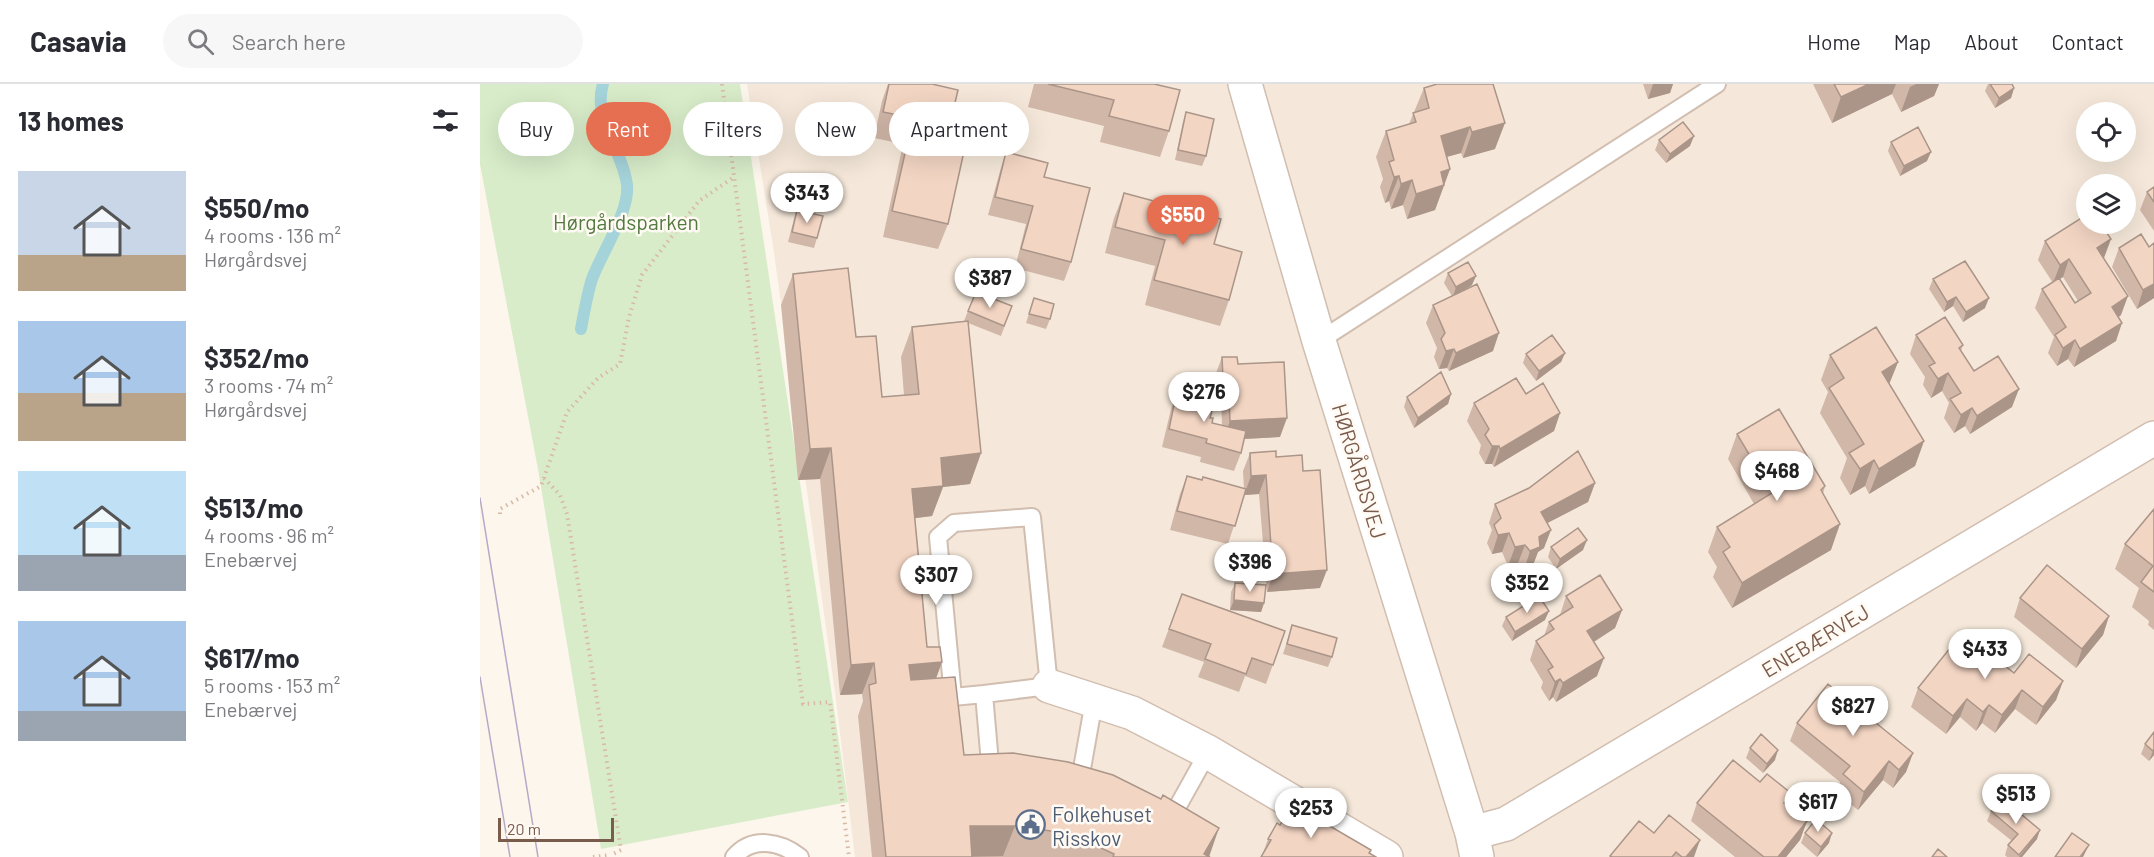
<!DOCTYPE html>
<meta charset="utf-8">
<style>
body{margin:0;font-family:Barlow,sans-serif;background:#f7f7f7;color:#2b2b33;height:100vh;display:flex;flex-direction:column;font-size:22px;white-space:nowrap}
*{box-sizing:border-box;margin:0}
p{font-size:20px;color:#7c7c81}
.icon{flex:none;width:33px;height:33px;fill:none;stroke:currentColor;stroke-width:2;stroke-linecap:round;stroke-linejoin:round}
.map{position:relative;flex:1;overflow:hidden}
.side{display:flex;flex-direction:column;background:#fff;width:480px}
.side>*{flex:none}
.top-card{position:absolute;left:18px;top:18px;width:570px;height:54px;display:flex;gap:12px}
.controls{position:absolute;left:1596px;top:18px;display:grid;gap:12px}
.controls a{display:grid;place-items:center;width:60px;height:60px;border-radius:50%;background:#fff;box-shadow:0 6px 24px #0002;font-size:30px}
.scale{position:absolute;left:18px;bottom:15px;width:116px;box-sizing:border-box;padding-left:6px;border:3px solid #7a5c4d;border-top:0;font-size:16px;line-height:21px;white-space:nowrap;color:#7a5c4d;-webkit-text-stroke:4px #fffaf3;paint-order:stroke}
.price{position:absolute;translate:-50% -51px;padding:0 14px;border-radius:21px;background:#fff;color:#222;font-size:20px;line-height:39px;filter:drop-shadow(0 2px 3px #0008)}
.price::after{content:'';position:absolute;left:50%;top:36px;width:18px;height:14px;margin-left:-9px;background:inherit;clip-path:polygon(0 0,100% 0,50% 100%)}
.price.on{background:#e76f51;color:#fff}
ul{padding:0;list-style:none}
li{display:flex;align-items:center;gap:18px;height:150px;padding:0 18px}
li span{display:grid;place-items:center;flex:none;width:168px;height:120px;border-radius:0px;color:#555}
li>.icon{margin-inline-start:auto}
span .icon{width:72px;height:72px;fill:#fffc;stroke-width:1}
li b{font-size:26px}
h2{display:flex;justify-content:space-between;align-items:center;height:72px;padding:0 18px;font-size:26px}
.chip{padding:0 21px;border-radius:27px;background:#fff;box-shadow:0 6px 24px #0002;font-size:21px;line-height:54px}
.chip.on{background:#e76f51;color:#fff}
header{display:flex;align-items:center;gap:36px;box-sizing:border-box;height:84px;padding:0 30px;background:#fff;border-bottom:2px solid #e1e1e2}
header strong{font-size:28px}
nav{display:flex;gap:33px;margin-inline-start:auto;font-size:21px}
.search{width:420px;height:54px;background:#f7f7f7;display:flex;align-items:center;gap:15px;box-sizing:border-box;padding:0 21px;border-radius:33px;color:#7c7c81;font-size:22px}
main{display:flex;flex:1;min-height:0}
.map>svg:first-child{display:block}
</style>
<header>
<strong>Casavia</strong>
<div class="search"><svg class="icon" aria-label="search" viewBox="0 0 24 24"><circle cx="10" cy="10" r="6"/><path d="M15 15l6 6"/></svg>Search here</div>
<nav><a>Home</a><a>Map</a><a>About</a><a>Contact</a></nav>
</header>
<main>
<section class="side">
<h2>13 homes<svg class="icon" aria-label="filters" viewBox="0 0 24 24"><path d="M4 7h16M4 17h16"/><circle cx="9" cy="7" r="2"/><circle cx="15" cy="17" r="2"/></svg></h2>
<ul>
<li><span style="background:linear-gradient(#c9d6e8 70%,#b9a48a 0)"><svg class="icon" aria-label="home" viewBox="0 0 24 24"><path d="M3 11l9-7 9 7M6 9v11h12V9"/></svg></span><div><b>$550/mo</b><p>4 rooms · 136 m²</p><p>Hørgårdsvej</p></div></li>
<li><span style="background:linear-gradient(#a9c7e8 60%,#b9a48a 0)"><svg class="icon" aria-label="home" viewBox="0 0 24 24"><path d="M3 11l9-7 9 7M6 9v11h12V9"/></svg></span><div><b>$352/mo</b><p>3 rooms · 74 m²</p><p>Hørgårdsvej</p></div></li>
<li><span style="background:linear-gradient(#bfe0f5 70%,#9aa5b1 0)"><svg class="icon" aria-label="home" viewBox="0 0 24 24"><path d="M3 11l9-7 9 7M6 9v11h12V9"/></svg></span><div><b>$513/mo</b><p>4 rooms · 96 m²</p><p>Enebærvej</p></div></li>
<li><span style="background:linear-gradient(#a9c7e8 75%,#9aa5b1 0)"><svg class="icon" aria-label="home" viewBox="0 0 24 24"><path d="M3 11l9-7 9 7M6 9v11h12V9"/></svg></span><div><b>$617/mo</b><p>5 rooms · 153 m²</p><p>Enebærvej</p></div></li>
</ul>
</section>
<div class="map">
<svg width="1674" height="773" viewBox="0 0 1674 773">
<rect width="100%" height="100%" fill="#fdf6ec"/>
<path fill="#f5e8da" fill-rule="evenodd" d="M267,0H1674V773H375L356,616L293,162ZM1606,28H1646V68H1606ZM1606,100H1646V140H1606Z"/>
<path fill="#d8ecc9" d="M0,0H260L368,718L121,765L58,385L0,80Z"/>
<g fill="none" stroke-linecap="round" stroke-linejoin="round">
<path stroke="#a5d3da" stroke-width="12" d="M101,245C104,228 107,211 112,195C121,170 150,127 147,101C143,67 112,35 123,0"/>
<defs>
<path id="service" d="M839,257L1237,0
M504,610L569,602L552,433L474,439L458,453L473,613L504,610L511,691
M600,696L614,617
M689,738L728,668
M254,773C272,752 300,757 320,773"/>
<path id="minor" d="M765,0L839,257L992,749L997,773
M569,602L652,629L728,668L906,773
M992,749L1026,740L1674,354"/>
</defs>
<use href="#service" stroke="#d1beb0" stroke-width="20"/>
<use href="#minor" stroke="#d1beb0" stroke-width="36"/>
<path stroke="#d9b8a5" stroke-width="4" stroke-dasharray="1.5 4.5" stroke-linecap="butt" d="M242,0L323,620L350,618L369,773
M64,394L80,411L87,430L141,766L131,771
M20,430V425L61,402L87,328L118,294L140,280L149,233L162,191L219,117L254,93
M113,773L130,771"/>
<use href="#service" stroke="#fff" stroke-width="16"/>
<use href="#minor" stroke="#fff" stroke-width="33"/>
<path stroke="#b9a8c9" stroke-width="1.5" d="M0,414L58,773
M0,593L30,773"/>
</g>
<path fill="#d1b7a8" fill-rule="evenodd" d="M408,0H452L471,36L468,140L458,165L403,153L423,60L394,54L402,17Z
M554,0H674L689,47L680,73L620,58L624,42L548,23Z
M1163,0H1193L1190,9L1168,15Z
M1333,0H1459L1454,12L1421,28L1412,10L1352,39Z
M1508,0H1532L1534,4L1531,14L1515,24L1505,7Z
M944,4L1015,65L983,74L981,69L967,73L970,85L955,126L927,135L923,121L911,125L909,117L905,119L900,103L903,95L896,73L906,47L929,40Z
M706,28L726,72L722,82L695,76L703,38Z
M1179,56L1210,62L1186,79L1175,66Z
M1411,58L1447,77L1420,92L1408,67Z
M526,68L591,178L584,197L535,184L546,140L508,131L520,87Z
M1674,103V147L1660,126L1667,108Z
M644,109L749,216L740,242L665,221L675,182L625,169L634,134Z
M317,126L337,154L334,164L308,158L314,135Z
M1565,157L1624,174L1641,231L1639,233L1636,257L1594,283L1588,275L1577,282L1568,269L1574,253L1555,224L1562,205L1573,199L1558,176ZM1583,193L1598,217L1595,219L1580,195Z
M1674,159V214L1657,225L1632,183L1639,164L1669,163Z
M968,189L992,201L983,207L1013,267L969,287L967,284L959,285L954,273L957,264L946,239L953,221L972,212L964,199Z
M313,190L376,253L402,313L424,311L421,273L432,243L484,237L488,227L532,222L521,252L488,239L501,369L490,400L463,403L452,432L435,434L447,563L462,578L456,594L484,671L730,773H392L378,632L383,617L382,610L360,611L340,395L318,396L301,221Z
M1453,195L1505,224L1483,238L1473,222L1464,228L1449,205Z
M554,214L570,235L566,245L546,239Z
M1436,251L1483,261L1481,267L1494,287L1532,323L1490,350L1485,342L1474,349L1464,334L1469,319L1462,307L1451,314L1443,301L1445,293L1430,270Z
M1085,269L1081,278L1056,297L1043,279L1046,270Z
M1350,271L1418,278L1409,300L1444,357L1435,382L1389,410L1385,402L1370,411L1360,394L1367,374L1340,329L1348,308L1341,296Z
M742,273L758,280L800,353L764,355L761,369L754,387L720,378L721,373L682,363L691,325L697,307L730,334L732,339L742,342L741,312L736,313L735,292Z
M971,310L968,320L934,344L924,323L927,313Z
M1046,310L1080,329L1074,347L1014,383L1012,380H1005L999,369L1001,361L987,337L994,319Z
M1257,350L1345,402L1343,410L1351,466L1252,524L1233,493L1237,483L1228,468L1237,443L1274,420L1248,375Z
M770,369L796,373L823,387L840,504L787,508L779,410L764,411L748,460L690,446L700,410L707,392L764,405L763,387Z
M1115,399L1108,418L1067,439L1064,464L1058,468L1053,481L1044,486L1038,479L1028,482L1022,468L1012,470L1007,459L1012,446L1009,439L1015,420Z
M1674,425V546L1668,541L1669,537L1652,523L1659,504L1635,485L1645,460Z
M1071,463L1103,466L1076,485L1068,473Z
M755,499L784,519L781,528L750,526L751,508Z
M702,510L805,547L786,600L765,592L759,608L718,593L724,578L682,563Z
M1086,512L1142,526L1135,544L1114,558L1117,592L1076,618L1073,613L1069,617L1061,604L1063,598L1050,576L1056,557L1064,552L1069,538L1080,531Z
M1540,514L1629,532L1623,551L1596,584L1534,533Z
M1026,533L1065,536L1032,557L1022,542Z
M812,541L852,573L848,583L803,570Z
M1534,589L1583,597L1576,616L1556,641L1535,625L1515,649L1502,639L1496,647L1480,633L1466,650L1431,623L1438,604Z
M1317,639L1433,669L1426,688L1413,704L1403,696L1378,726L1357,709L1360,698L1310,657Z
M1674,648V671L1669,677L1661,670L1665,660Z
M1270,664L1295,676L1283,689L1266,674Z
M1217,719L1308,721L1327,737L1320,756L1306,773H1255L1211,737Z
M1511,727L1557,755L1542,773H1527L1525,771L1528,761L1532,757L1507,737Z
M800,741L891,766L890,770L783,769L788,755Z
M1174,749L1214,773H1130V772Z
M1325,749L1349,759L1337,773L1321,759Z"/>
<path fill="#aa9588" d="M1173,0H1193L1190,9L1168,15Z
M1389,0H1416L1412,10L1352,39L1361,13Z
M1436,0H1459L1454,12L1421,28L1430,3Z
M1534,4L1531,14L1515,24L1519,14Z
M1025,39L1015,65L983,74L992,48Z
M990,43L981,69L951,77L961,52Z
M1214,52L1210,62L1186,79L1190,70Z
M1451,68L1447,77L1420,92L1424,82Z
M970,85L955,126L927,135L936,110L961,88Z
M919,92L909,117L905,119L914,93Z
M932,96L923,121L911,125L921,100Z
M1631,155L1624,174L1611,183L1617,164Z
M1589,175L1583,193L1573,199L1580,181Z
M996,192L992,201L973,213L976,203Z
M1674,200V214L1657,225L1663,206Z
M1648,212L1641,231L1626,241L1632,223Z
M1476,213L1473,222L1464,228L1467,218Z
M1509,214L1505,224L1483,238L1486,228Z
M1642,239L1636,257L1594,283L1600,265Z
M1019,249L1013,267L969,287L976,269Z
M1595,256L1588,275L1577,282L1583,264Z
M974,265L967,284L959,285L966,267Z
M1085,269L1081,278L1056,297L1059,287Z
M1418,278L1408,303L1402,288Z
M1468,289L1462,307L1451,314L1458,295Z
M748,293L741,312L736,313L743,294Z
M1539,305L1532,323L1490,350L1497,332Z
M971,310L968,320L934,344L938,334Z
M1492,324L1485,342L1474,349L1481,331Z
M1080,329L1074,347L1014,383L1020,365Z
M807,334L800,353L743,356L750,337Z
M1444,357L1435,382L1389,410L1399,385Z
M1012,362H1019L1012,380H1005Z
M351,364L340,395L318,396L330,365Z
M501,369L490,400L463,403L452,432L421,436L432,405L461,374Z
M1394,376L1385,402L1370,411L1380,385Z
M786,391L779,410L764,411L771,392Z
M1115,399L1108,418L1054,446L1061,428Z
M1360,440L1351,466L1252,524L1262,499Z
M1071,446L1064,464L1058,468L1053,481L1044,486L1050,467L1059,453Z
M1029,449L1022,468L1012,470L1018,451Z
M1107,456L1103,466L1076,485L1080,475Z
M1045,461L1038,479L1028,482L1035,463Z
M847,486L840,504L787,508L793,490Z
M754,516L784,519L781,528L750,526Z
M1142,526L1135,544L1101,566L1107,547Z
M1069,527L1065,536L1032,557L1035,548Z
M1629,532L1623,551L1596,584L1602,565Z
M1124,574L1117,592L1076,618L1083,599Z
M462,578L451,608L418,612L429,581Z
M394,579L382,610L360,611L371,581Z
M1080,595L1073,613L1069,617L1075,598Z
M1583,597L1576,616L1556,641L1563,623Z
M1542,606L1535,625L1515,649L1522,631Z
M1487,615L1480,633L1466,650L1473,632Z
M1509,621L1502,639L1496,647L1503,628Z
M1674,665V671L1669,677L1673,667Z
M1298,666L1295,676L1283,689L1287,680Z
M1433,669L1426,688L1413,704L1419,686Z
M1409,677L1403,696L1378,726L1384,708Z
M1312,710L1305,728L1304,719Z
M1327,737L1320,756L1306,773H1298Z
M490,742H535L523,772L478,773Z
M739,744L729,773L724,770Z
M1560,746L1557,755L1542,773H1539Z
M1352,749L1349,759L1337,773L1341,763Z
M1220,756L1214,773H1206Z
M1609,761L1603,773H1600Z"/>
<path fill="#f3d5c3" stroke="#aa9588" stroke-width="1.5" d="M409,0H452L478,6L471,36L490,40L468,140L412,127L433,34L403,28Z
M568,0H674L700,6L689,47L629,32L634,16Z
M957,0H1013L1025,39L992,48L990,43L961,52L970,85L961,88L964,101L936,110L932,96L921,100L919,92L914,93L909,78L914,76L906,47L936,38L933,29L949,24L944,4Z
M1354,0H1389L1361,13Z
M1510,0H1532L1534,4L1519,14Z
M706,28L734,35L726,72L698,66Z
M1203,38L1214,52L1190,70L1179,56Z
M1438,43L1451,68L1424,82L1411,58Z
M526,68L568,79L564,93L610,104L591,178L541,165L553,122L515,113Z
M1674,103V118L1667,108Z
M644,109L741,135L734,160L762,168L749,216L674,196L685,156L635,143Z
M317,126L343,132L337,154L312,148Z
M1606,131V140H1621L1631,155L1617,164L1648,212L1632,223L1642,239L1600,265L1595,256L1583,264L1575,251L1586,243L1562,205L1579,194L1595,219L1611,209L1589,175L1580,181L1565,157Z
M1661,150L1669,163L1674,159V200L1663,206L1639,164Z
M1485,177L1509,214L1486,228L1476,213L1467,218L1453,195Z
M988,178L996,192L976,203L968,189Z
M368,184L376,253L396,252L402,313L439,310L432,243L488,237L501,369L461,374L463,402L432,405L447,563H460L462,578L429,581L431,596L475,593L484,671L533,669L588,678L633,691L681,715L683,711L739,744L724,770L730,773H633L634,770L606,757L571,747L535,742H490L492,773H406L389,601L396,599L394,579L371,581L351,364L330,365L313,190Z
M997,200L1019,249L976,269L974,265L966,267L961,255L965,249L953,221Z
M496,208L532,222L524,242L488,227Z
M554,214L574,220L570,235L549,230Z
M1465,233L1483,261L1479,264L1494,287L1518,272L1539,305L1497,332L1492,324L1481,331L1470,315L1481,309L1468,289L1458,295L1449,282L1455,279L1436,251Z
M1396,243L1418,278L1402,288L1444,357L1399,385L1394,376L1380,385L1369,369L1384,360L1349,304L1364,294L1350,271Z
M1072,251L1085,269L1059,287L1046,270Z
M742,273H757L758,280L804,278L807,334L750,337L748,293L743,294Z
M961,288L971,310L938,334L927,313Z
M1036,294L1046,310L1063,299L1080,329L1020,365L1019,362H1012L1005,351L1009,345L994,319Z
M697,307L735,316L730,334H733L732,339L766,347L761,369L726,359L727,355L689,345Z
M1299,325L1345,402L1341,406L1360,440L1262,499L1243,468L1250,463L1237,443L1292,409L1257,350Z
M796,367V373L822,371L823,387L840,386L847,486L793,490L786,391L771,392L770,369Z
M1098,367L1115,399L1061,428L1071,446L1059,453L1060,463L1050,467L1045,461L1035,463L1029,449L1018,451L1014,441L1021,434L1015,420L1049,404Z
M707,392L722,396L723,393L766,405L755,442L697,427Z
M1674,425V508L1661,498L1673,482L1645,460Z
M1098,444L1107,456L1080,475L1071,463Z
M1567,481L1629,532L1602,565L1540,514Z
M1120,491L1142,526L1107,547L1124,574L1083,599L1080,595L1075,598L1068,586L1073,583L1056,557L1074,545L1069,538L1093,523L1086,512Z
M755,499L786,501L784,519L754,516Z
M702,510L805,547L793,581L772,574L766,590L725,575L731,560L689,545Z
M1059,512L1069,527L1035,548L1026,533Z
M812,541L857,554L852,573L807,560Z
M1483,548L1534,589L1549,570L1583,597L1563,623L1542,606L1522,631L1509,621L1503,628L1487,615L1473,632L1438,604Z
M1348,600L1433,669L1419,686L1409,677L1384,708L1363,690L1370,682L1317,639Z
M1674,648V665L1673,667L1665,660Z
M1281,650L1298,666L1287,680L1270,664Z
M1253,676L1280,698L1287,690L1312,710L1304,719L1327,737L1298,773H1284L1217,719Z
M1522,714L1560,746L1539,771L1528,761L1538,750L1511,727Z
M812,720L891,766L889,769L896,773H781L791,756L788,755L797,739L800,741Z
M1189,731L1220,756L1206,773H1202L1196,768L1192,773H1132L1130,772L1159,737L1174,749Z
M1336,735L1352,749L1341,763L1325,749Z
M1592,749L1609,761L1600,773H1575Z
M1458,765L1467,773H1452Z"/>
<defs>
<symbol id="civic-ring" viewBox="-11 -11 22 22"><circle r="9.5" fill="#fffaf3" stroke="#5c6f8a" stroke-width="1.5"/><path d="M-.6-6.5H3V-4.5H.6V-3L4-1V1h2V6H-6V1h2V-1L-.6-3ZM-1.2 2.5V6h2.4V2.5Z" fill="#5c6f8a"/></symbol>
</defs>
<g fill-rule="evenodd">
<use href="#civic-ring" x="534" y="724" width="33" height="33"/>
</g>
<g text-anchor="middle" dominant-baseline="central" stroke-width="5" stroke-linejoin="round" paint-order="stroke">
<g font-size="21" fill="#537a41" stroke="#fffaf3">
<text x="146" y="137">Hørgårdsparken</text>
</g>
<g font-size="21" fill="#7a5c4d" stroke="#fffaf3">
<text transform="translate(880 387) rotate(73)">HØRGÅRDSVEJ</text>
<text transform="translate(1335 556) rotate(-31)">ENEBÆRVEJ</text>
</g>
<g font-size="21" fill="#4e5e75" stroke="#fffaf3" text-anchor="start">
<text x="572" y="729">Folkehuset<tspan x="572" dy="24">Risskov</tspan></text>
</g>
</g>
</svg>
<div class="controls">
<a><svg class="icon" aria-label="locate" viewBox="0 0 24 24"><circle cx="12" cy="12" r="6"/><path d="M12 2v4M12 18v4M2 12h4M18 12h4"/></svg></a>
<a><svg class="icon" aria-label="layers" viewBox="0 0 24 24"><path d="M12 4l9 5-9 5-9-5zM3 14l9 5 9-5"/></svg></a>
</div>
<div class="scale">20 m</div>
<b class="price" style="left:327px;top:140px">$343</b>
<b class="price on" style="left:703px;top:162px">$550</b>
<b class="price" style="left:510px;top:225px">$387</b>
<b class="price" style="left:724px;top:339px">$276</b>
<b class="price" style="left:1297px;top:418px">$468</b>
<b class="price" style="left:770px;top:509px">$396</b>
<b class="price" style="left:456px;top:522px">$307</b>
<b class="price" style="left:1047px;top:530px">$352</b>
<b class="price" style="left:1505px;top:596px">$433</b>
<b class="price" style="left:1373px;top:653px">$827</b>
<b class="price" style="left:1536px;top:741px">$513</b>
<b class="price" style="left:1338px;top:749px">$617</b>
<b class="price" style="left:831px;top:755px">$253</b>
<div class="top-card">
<a class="chip">Buy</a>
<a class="chip on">Rent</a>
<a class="chip">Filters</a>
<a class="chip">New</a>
<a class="chip">Apartment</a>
</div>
</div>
</main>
